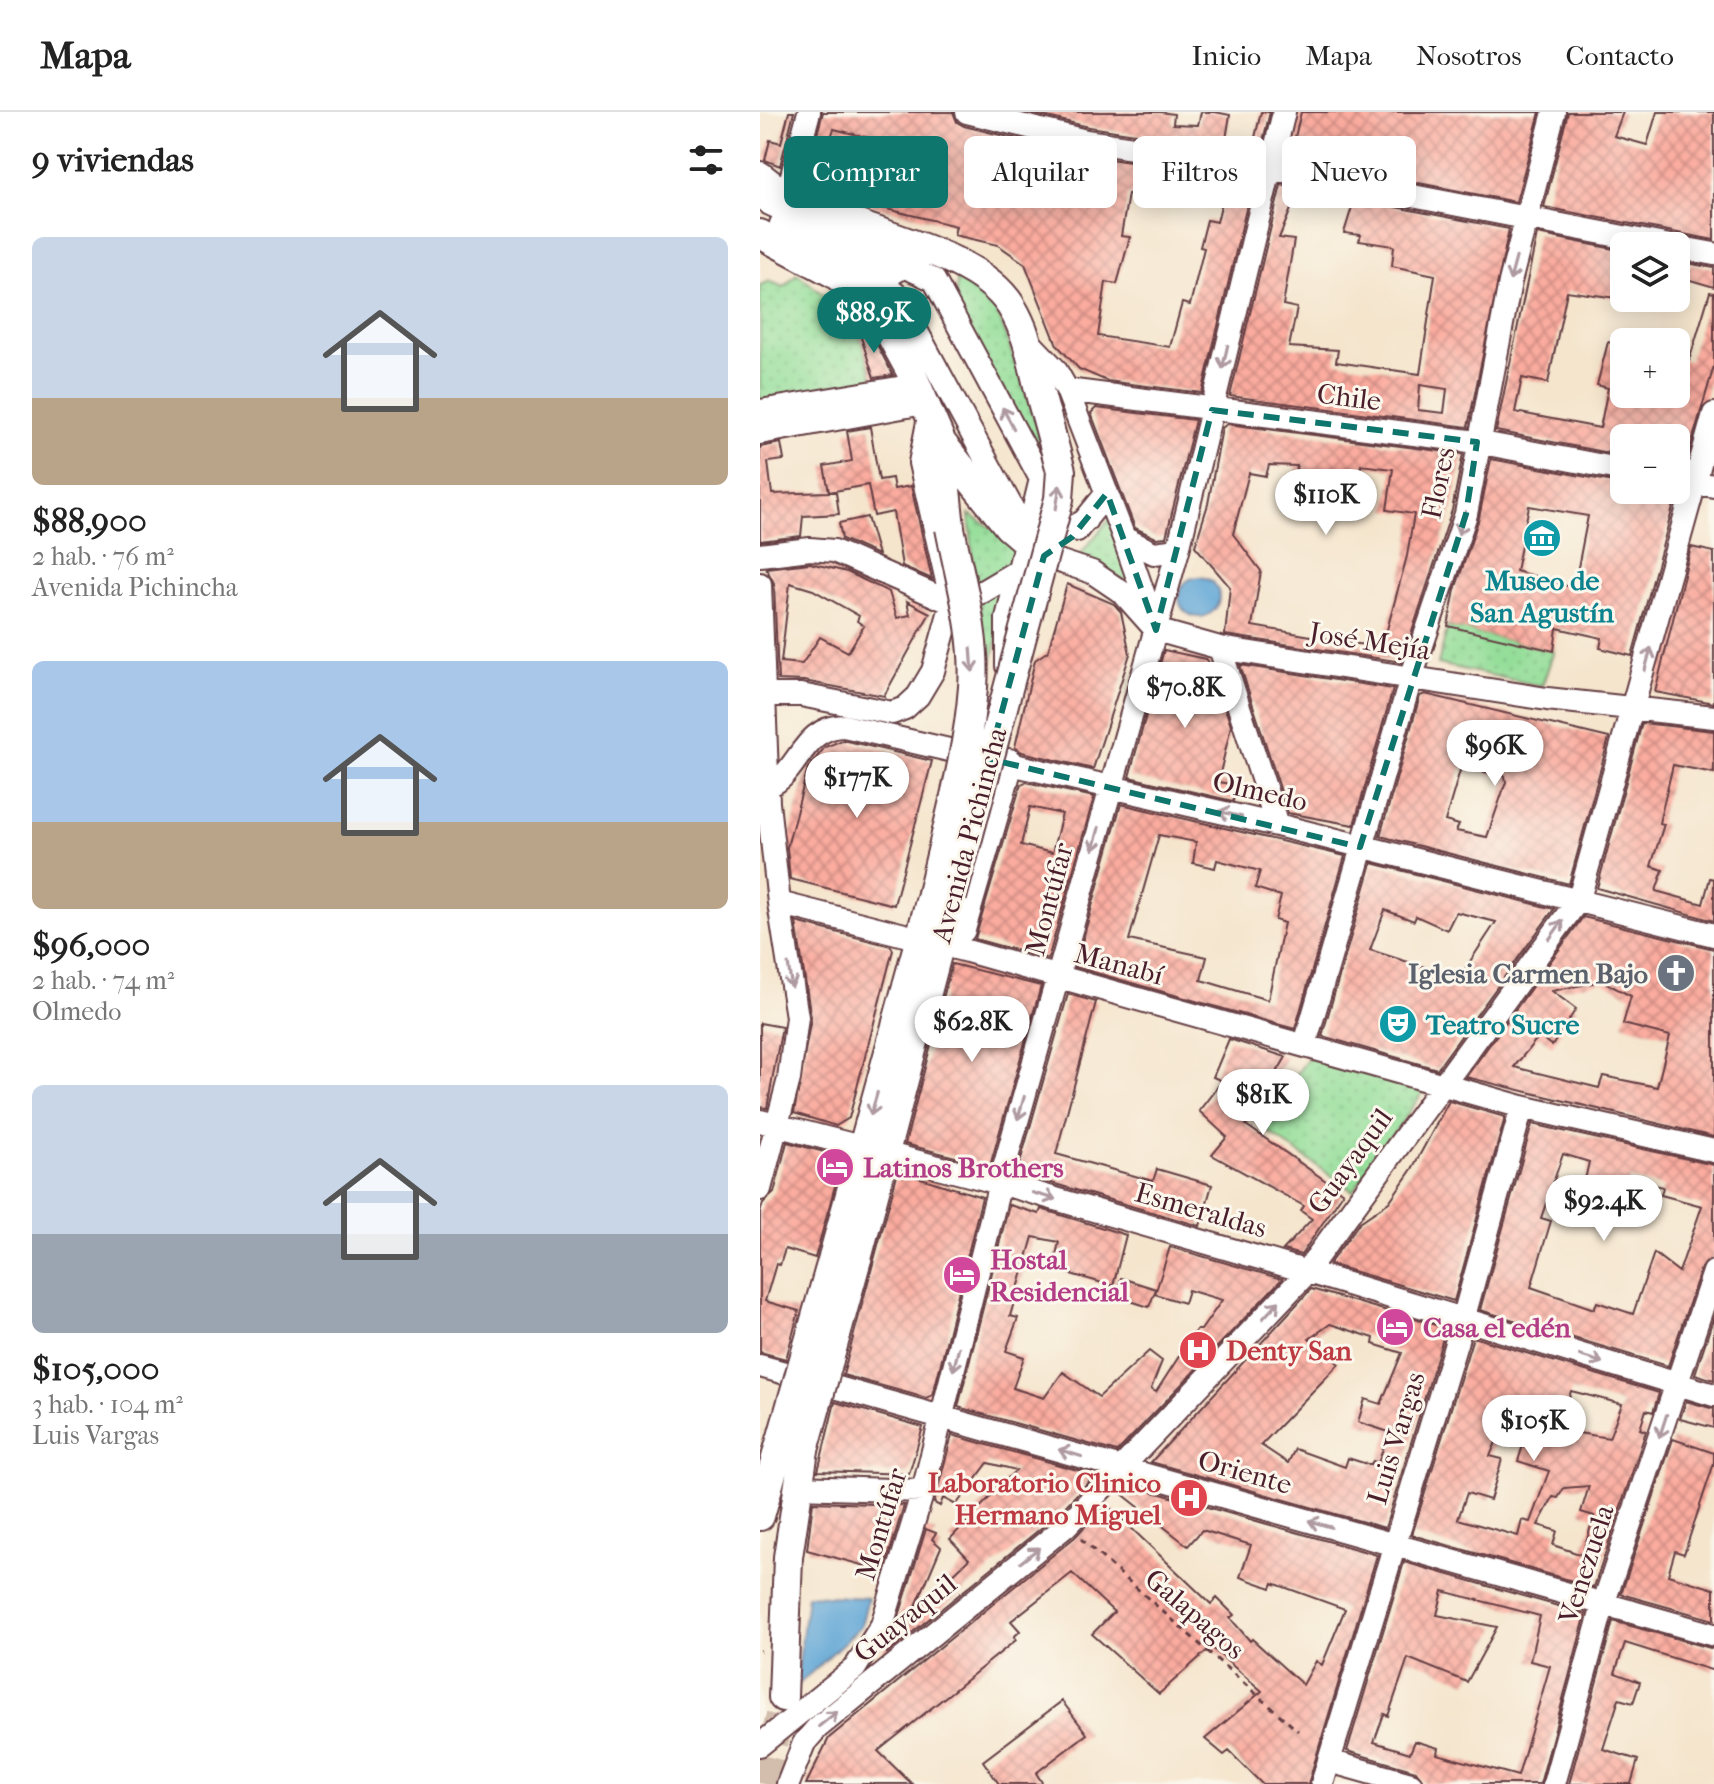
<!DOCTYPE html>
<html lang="es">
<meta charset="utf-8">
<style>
body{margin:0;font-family:"IM FELL French Canon",serif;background:#f6f6f6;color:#222;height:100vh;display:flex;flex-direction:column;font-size:30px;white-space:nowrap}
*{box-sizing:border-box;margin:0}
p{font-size:26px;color:#767676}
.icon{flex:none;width:44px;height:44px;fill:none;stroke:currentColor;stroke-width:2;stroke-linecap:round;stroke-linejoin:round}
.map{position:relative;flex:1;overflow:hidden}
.panel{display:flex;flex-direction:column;background:#fff;width:760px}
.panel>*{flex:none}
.hud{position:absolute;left:24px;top:24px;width:760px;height:72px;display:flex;gap:16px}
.tools{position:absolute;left:850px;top:120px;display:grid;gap:16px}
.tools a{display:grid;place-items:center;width:80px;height:80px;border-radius:12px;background:#fff;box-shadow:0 4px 20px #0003;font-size:40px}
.price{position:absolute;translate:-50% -68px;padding:0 18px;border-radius:28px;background:#fff;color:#222;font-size:26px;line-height:52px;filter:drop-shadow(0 2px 4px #0008)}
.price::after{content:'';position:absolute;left:50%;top:48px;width:24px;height:18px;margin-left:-12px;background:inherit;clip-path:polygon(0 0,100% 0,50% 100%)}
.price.selected{background:#0f766e;color:#fff}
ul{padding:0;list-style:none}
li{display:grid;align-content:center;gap:16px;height:424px;padding:0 32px}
li span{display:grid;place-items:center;height:248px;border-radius:12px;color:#555}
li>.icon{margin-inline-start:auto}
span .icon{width:144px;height:144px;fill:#fffc;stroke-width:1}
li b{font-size:34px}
h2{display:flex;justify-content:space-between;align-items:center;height:96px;padding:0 32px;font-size:34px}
.tag{padding:0 28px;border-radius:12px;background:#fff;box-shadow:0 4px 20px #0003;font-size:28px;line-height:72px}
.tag.selected{background:#0f766e;color:#fff}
header{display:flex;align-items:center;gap:48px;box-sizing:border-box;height:112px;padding:0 40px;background:#fff;border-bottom:2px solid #e0e0e0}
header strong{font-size:38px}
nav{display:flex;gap:44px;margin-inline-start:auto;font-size:28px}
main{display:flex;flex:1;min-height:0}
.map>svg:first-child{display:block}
</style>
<header>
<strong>Mapa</strong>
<nav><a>Inicio</a><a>Mapa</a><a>Nosotros</a><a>Contacto</a></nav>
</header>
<main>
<section class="panel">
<h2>9 viviendas<svg class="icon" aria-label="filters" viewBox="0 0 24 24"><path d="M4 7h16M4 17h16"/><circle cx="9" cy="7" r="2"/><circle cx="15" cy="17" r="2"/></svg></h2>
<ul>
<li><span style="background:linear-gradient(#c9d6e8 65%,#b9a48a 0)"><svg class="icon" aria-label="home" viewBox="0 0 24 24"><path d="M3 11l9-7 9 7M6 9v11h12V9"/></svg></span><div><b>$88,900</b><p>2 hab. · 76 m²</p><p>Avenida Pichincha</p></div></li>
<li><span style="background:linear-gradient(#a9c7e8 65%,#b9a48a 0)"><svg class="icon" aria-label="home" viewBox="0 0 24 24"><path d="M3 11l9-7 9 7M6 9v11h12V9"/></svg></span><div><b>$96,000</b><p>2 hab. · 74 m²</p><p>Olmedo</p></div></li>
<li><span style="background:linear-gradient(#c9d6e8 60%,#9aa5b1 0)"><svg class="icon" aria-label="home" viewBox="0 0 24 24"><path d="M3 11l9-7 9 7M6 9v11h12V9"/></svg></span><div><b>$105,000</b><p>3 hab. · 104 m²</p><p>Luis Vargas</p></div></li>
</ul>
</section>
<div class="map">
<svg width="954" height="1672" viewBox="0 0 954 1672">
<defs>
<pattern id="grass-dots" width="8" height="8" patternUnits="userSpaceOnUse" patternTransform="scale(2)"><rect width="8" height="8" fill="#95de9a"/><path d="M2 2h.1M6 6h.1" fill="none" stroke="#82be85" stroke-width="1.8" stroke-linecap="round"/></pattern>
<pattern id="building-cross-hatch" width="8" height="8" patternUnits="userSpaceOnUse" patternTransform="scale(2)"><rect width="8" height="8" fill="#fbac9f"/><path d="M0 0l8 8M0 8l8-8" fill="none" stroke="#cd8b82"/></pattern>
</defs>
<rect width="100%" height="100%" fill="#fbf7ec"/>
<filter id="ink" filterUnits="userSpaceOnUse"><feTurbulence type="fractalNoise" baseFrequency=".0125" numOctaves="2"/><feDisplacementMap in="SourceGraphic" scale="16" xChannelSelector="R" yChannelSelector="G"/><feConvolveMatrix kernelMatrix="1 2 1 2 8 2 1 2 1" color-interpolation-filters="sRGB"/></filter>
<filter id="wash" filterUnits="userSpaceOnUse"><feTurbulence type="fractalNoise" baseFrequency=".006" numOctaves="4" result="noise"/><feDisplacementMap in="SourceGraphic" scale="32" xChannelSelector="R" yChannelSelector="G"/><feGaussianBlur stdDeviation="1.8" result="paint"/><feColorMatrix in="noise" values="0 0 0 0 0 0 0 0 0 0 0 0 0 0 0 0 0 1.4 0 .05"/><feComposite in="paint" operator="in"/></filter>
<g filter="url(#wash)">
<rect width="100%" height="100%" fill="#f5e5cd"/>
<path fill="url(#grass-dots)" stroke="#707e62" stroke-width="2" d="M198,156L231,185L238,201L293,361L288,368L195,195Z
M37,161L96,210L115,272L0,291V173L10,169L24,175Z
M209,402L258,432L252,451L216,475Z
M351,405L371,471L318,445Z
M250,469L223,591L220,489Z
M688,514L794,539L782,574L678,552Z
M550,943L668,973L593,1079L500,1014Z"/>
<path fill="#5fa5d5" stroke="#546280" stroke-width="2" d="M419 485a20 20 0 1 1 40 0a20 20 0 1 1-40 0Z
M47,1483L108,1486L101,1514L36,1575Z"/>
<g id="blocks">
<path fill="url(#building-cross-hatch)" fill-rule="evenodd" d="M29,0H34L20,54L5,48L10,28L21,31Z
M63,0H193L197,10L204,14L323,43L493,68L442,281L347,269L319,257L297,233L265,152L238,133L194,123L196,114L62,81L44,72ZM74,17L158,38L150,72L62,50ZM390,73L464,82L457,110L447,108L440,135L444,136L430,193L422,191L410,235L338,224L346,170L357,172L370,125L361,124L368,82L388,85Z
M266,0H400L414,2L413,12L438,13L441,0H455L470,3L466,27L494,30L501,0H510L500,41L329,15Z
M541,0H780L756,90L530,46Z
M808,0H863L854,24L887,33L897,0H954V128L784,95Z
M521,73L749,117L708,315L470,284ZM536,85L592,95L584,121L601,123L599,129L634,134L632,154L675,163L660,262L576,250L578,238L529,235L537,196L523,193L534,128L519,126ZM660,273L687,277L684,301L658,298Z
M777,122L864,139V187L807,179L788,271L762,266L755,300L840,316L848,276L837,273L848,230L864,234V282H916V246L929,249L950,180L954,181V254L925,354L916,353V326H864V344L736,319Z
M916,149L954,156V175L927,167L921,193L916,192Z
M96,210L113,225L133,263L114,266Z
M336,296L435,308L406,425L396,426L375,416L331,301Z
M467,312L703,342L692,398L642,550L465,523L470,475L435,434L448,392L462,316ZM509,353L537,354L536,360L600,363L601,353L633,357L627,398L654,402L647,444L622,536L492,514L501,459L473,422L489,361L506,364Z
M110,315L119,368L132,366L134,377L151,374L172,467L142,454L133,400L114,404L108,373L69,380H76L79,402L43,404L41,424L0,429V335L21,331L24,348L8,350L12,382L69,380L64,354L92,349L87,319Z
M731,347L864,372V378H907L917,381L872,544L840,536L842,526L797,516L794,539L688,514L695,478L719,406ZM769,394L828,404L814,476L756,459Z
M107,405L118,443L82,427L79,411Z
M931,435L954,440V591L895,580Z
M50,451L87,460L129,480L137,506L150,503L147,489L170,501L124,584L44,569L18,568L14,471L6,456ZM30,471L53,478L99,504L97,509L104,514L88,540L60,525L42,552L21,550Z
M307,472L354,492L361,500L370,542L333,657L262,640L255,635L275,548L288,539Z
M404,538L445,547L450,552L471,614L458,670L478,673L473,689L369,665Z
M480,553L633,577L594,713L528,701Z
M665,582L849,626L809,772L620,724L660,584ZM701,655L745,664L746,670L727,725L696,719L699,713L685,709Z
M882,611L954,619V661L913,653L899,711L904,712L891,754L903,758L896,779L943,792L950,766L954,767V809L837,776Z
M83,628L172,649L134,793L30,767L27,735L48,656L65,635Z
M266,670L334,685L288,847L215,827L261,672ZM270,695L302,702L292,741L261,733Z
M361,692L585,744L535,917L315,855ZM399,723L436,730L433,751L455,756L457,748L500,759L495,776L521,784L515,808L524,811L508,888L441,868L447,845L369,828Z
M612,751L794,797L677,957L562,924ZM625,798L654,809L656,804L687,818L696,800L736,810L699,866L610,838Z
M823,805L954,837V1025L706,965ZM842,869L871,884L863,912L910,924L897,975L843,964L839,976L754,955L779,924L792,934L816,897L792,879Z
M36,810L131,834L133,838L89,1006L76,1014L34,1001L51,906Z
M192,852L281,874L230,1054L145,1032Z
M308,882L336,890L296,1042L393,1069L397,1057L452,1073L440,1114L257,1061Z
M0,911L22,915L7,996L0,995Z
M469,927L526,945L486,1013L583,1081L541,1143L523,1138L552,1107L541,1099L544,1094L452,1043L467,1025L439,999L462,969L453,965Z
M689,989L745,1005L694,1189L569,1152L600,1110L629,1090L652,1057Z
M772,1012L954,1053V1146L941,1156L908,1254L720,1198ZM803,1042L829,1050L822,1081L864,1092L869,1067L903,1075L901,1083L942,1094L919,1160L894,1141L873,1202L837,1190L834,1197L771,1175L791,1109L781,1106Z
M27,1030L83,1045L55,1146L25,1137L20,1153L16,1152L5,1189L39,1199L26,1247L0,1240V1101L3,1091L14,1081Z
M138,1059L222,1085L173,1283L166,1286L83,1263Z
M249,1093L279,1102L281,1097L366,1123L353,1174L293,1157L299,1130L273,1125L250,1204L258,1206L246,1239L264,1245L253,1276L284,1286L303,1260L339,1285L389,1239L402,1249L391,1277L396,1280L436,1218H441L462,1188L428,1178L424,1191L395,1182L410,1135L522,1167L357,1340L198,1295Z
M361,1166L396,1177L389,1195L355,1184Z
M551,1177L686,1216L625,1416L391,1350ZM570,1212L614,1226L613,1232L642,1241L621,1292L605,1287L598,1310L629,1320L618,1351L613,1349L610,1353L588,1346L585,1355L535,1337L528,1351L501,1333L579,1252L549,1227Z
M954,1204V1268L935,1262Z
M713,1225L899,1281L893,1300L886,1298L880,1317L886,1319L834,1475L652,1423ZM811,1279L862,1292L849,1326L799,1318ZM750,1298L772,1305L758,1349L789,1359L770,1410L762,1408L758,1424L698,1407L707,1381L730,1388L742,1347L730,1344ZM829,1374L821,1400L834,1404L822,1443L793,1433L797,1419L778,1413L793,1385L798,1386L804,1376Z
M926,1289L954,1297V1316L920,1307Z
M75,1290L163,1315L149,1362L58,1359Z
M192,1323L335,1363L296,1404L127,1541L123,1538L135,1517L166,1417L176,1421L172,1427L181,1435L153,1501L209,1447L190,1427L256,1358L228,1351L196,1393L183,1386L180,1394L174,1391Z
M913,1327L954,1341V1351L924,1442L915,1439L908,1463L954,1477V1508L861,1482Z
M369,1373L617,1443L548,1672H502L469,1639L464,1643L445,1627L502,1579L451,1535L399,1582L332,1522L354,1500L312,1461L251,1509L260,1519L254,1525L256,1528L118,1639L152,1672H46L69,1626L315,1425L346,1392L451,1492L457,1486L474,1503L470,1506L490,1529L492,1527L543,1573L556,1549L562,1553L585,1497L513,1471L511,1476L480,1465L491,1433L442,1418L428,1434L361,1381Z
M53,1390L144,1393L124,1459L47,1438Z
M644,1450L826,1502L780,1672H665L656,1659L587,1639ZM683,1479L780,1504L770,1549L790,1554L758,1664L677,1642L678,1636L655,1629L650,1641L614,1630L624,1602L628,1604L648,1546L707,1570L737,1515L677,1503Z
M853,1509L954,1537V1559L865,1531L855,1561L880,1570L873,1591L859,1587L843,1637L878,1648L871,1672H809Z
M302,1589L327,1622L276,1661L283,1672H239L223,1649Z"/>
</g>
</g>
<g filter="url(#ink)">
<use href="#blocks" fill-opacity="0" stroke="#643d43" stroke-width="2"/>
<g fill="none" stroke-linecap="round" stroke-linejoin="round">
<path stroke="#d3bdad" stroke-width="28" stroke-dasharray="28 14" stroke-linecap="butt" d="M3,1672L21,1599"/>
<defs>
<path id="minor" d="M207,0L326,29L508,56L910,134
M27,82L49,0
M0,83L10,92L174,168L281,367L247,506V554
M21,112L94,148L137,183L257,405C279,422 303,423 326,408
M916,135L954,142
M268,229L295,257L307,278L364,426L394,441L418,438
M307,278L717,330L864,358
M0,299L156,273
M0,321L164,291
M916,367L954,374
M317,418L347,381
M364,426L393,509
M0,443L50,437L74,439L192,491L222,480L266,454
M283,444L332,460L363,481L396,518L460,536L787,587L954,605
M0,472L8,691L19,791L37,905L29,967L0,1077
M460,536L517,713
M4,583H41L132,601L145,596L158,584L173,559L192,491L160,351L169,305
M0,677C39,669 38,615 84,614L517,713L954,823
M19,791L207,839L762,995L954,1039
M545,932L651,566L706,402L750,170L794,0
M0,1009L240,1071L538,1157L954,1283
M0,1254L954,1523
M37,1375L163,1379
M0,1633L95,1556L122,1513L163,1379L242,1063L418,438L524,0
M569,1649L651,1672
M28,1672L44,1631L57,1616L306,1414L540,1168L819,787L954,302
M562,1672L701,1215L762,995
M794,1672L844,1490L954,1160"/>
<path id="major" d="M0,64C64,120 210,128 251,194C272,227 274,267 286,303
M0,122L75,162L98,180L127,216L151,260L181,329L190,416
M109,192L130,159L165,139
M181,330L248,414L283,444
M201,817L249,651
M73,1145L172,782
M97,1147L192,785
M0,1404L18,1339
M23,1585L28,1445L44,1338"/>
</defs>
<use href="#minor" stroke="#643d43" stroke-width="26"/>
<use href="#major" stroke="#643d43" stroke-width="32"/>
<path stroke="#643d43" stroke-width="3" stroke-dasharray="6 6" stroke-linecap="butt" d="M321,1427L538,1619
M0,1539H1"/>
<use href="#minor" stroke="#fff" stroke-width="22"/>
<use href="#major" stroke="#fff" stroke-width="28"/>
<defs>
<path id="major-bridge" d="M172,782C187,714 208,644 213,575C217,522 200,468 190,416
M192,785L299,387L301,359L286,303
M44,1338L97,1147
M18,1339L73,1145"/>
</defs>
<use href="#major-bridge" stroke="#643d43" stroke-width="32" stroke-linecap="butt"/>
<use href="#major-bridge" stroke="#fff" stroke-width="28"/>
</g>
<defs><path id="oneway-shaft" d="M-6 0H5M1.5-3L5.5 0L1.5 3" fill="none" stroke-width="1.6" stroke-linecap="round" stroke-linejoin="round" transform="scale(2)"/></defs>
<g stroke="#ae9aa0">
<use href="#oneway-shaft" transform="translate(753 157) rotate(105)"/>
<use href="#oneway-shaft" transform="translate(465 245) rotate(103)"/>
<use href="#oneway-shaft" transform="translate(248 306) rotate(-118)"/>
<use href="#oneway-shaft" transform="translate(298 385) rotate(-81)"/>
<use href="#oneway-shaft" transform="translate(702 411) rotate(107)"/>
<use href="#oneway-shaft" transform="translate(888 547) rotate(-75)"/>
<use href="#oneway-shaft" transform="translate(212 548) rotate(86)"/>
<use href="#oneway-shaft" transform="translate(470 702) rotate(-167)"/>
<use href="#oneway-shaft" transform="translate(336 727) rotate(105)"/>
<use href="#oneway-shaft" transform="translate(796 818) rotate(-54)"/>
<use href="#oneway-shaft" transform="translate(30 864) rotate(81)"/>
<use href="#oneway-shaft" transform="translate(114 992) rotate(106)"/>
<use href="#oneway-shaft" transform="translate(261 996) rotate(106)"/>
<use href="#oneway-shaft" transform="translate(284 1084) rotate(16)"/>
<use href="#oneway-shaft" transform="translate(511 1198) rotate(-47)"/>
<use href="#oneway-shaft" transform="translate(196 1247) rotate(104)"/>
<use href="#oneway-shaft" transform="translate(831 1247) rotate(17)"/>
<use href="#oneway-shaft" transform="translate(903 1314) rotate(108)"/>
<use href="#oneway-shaft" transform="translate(310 1341) rotate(-163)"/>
<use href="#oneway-shaft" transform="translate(560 1412) rotate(-164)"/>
<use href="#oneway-shaft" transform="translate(270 1443) rotate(-39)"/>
<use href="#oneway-shaft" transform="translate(68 1607) rotate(-39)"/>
</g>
</g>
<path fill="none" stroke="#0f766e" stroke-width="6" stroke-dasharray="16 10" stroke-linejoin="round" d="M452,298L717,330L706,402L600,735L229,647L284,444L312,425L347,381L396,518Z"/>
<defs>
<symbol id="museum-disc" viewBox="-11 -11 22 22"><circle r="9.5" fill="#0f9aa8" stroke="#fbf7ec"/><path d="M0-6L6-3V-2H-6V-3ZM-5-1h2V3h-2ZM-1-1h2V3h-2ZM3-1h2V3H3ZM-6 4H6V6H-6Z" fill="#fff"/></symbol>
<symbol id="church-disc" viewBox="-11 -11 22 22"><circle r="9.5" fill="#6b7280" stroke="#fbf7ec"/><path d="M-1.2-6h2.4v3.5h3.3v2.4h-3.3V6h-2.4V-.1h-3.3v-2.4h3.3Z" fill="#fff"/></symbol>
<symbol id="theatre-disc" viewBox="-11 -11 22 22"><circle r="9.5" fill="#0f9aa8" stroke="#fbf7ec"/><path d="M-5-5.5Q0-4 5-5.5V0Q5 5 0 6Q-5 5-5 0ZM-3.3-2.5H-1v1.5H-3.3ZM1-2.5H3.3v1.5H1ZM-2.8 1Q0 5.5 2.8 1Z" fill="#fff"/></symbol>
<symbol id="hotel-disc" viewBox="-11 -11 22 22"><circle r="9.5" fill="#d1479c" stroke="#fbf7ec"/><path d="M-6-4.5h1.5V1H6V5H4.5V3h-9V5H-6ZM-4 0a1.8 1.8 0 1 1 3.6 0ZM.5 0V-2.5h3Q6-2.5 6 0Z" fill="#fff"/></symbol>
<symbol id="hospital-disc" viewBox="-11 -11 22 22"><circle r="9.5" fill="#e0444e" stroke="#fbf7ec"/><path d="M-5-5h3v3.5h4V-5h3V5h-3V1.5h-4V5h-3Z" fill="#fff"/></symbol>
</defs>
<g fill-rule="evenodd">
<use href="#museum-disc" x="760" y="404" width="44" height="44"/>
<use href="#church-disc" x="894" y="839" width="44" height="44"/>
<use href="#theatre-disc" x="616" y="890" width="44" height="44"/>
<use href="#hotel-disc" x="53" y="1033" width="44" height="44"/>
<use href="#hotel-disc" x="180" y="1141" width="44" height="44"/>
<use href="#hotel-disc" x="613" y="1193" width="44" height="44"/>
<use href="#hospital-disc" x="416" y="1216" width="44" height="44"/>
<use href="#hospital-disc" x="407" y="1364" width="44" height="44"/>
</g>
<g text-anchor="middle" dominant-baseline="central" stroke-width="6" stroke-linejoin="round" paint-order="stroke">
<g font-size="28" fill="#4a1f2b" stroke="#fbf7ec">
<text transform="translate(589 285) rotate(7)">Chile</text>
<text transform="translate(678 371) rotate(-78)">Flores</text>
<text transform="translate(610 529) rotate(9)">José Mejía</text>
<text transform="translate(500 679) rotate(13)">Olmedo</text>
<text transform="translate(209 723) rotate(-75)">Avenida Pichincha</text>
<text transform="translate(289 787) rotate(-75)">Montúfar</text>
<text transform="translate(359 852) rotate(15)">Manabí</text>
<text transform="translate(590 1049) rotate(-54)">Guayaquil</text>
<text transform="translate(441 1098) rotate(16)">Esmeraldas</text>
<text transform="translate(636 1326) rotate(-73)">Luis Vargas</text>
<text transform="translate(485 1360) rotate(16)">Oriente</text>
<text transform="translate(121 1412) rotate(-73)">Montúfar</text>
<text transform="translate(826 1452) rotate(-72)">Venezuela</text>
<text transform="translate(435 1502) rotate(41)">Galapagos</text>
<text transform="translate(145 1506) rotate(-39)">Guayaquil</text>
</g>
<g font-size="28" font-weight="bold" fill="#0d838f" stroke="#fbf7ec">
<text x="782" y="468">Museo de<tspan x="782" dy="32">San Agustín</tspan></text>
<text x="666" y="912" text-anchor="start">Teatro Sucre</text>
</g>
<g font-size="28" font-weight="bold" fill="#5b616d" stroke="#fbf7ec" text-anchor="end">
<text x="888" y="861">Iglesia Carmen Bajo</text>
</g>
<g font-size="28" font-weight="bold" fill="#b23c85" stroke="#fbf7ec" text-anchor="start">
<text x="103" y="1055">Latinos Brothers</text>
<text x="230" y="1147">Hostal<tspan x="230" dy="32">Residencial</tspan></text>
<text x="663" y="1215">Casa el edén</text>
</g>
<g font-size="28" font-weight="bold" fill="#be3a42" stroke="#fbf7ec" text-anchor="start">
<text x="466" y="1238">Denty San</text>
<text x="401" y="1370" text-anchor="end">Laboratorio Clinico<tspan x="401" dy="32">Hermano Miguel</tspan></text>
</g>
</g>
</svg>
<div class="tools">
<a><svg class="icon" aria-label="layers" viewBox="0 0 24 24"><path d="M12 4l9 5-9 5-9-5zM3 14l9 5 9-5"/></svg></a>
<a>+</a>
<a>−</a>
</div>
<b class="price selected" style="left:114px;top:243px">$88.9K</b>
<b class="price" style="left:566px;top:425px">$110K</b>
<b class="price" style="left:425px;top:618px">$70.8K</b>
<b class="price" style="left:735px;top:676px">$96K</b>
<b class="price" style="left:97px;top:708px">$177K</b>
<b class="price" style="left:212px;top:952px">$62.8K</b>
<b class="price" style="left:503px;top:1025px">$81K</b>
<b class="price" style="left:844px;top:1131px">$92.4K</b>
<b class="price" style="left:774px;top:1351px">$105K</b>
<div class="hud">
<a class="tag selected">Comprar</a>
<a class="tag">Alquilar</a>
<a class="tag">Filtros</a>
<a class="tag">Nuevo</a>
</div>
</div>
</main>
